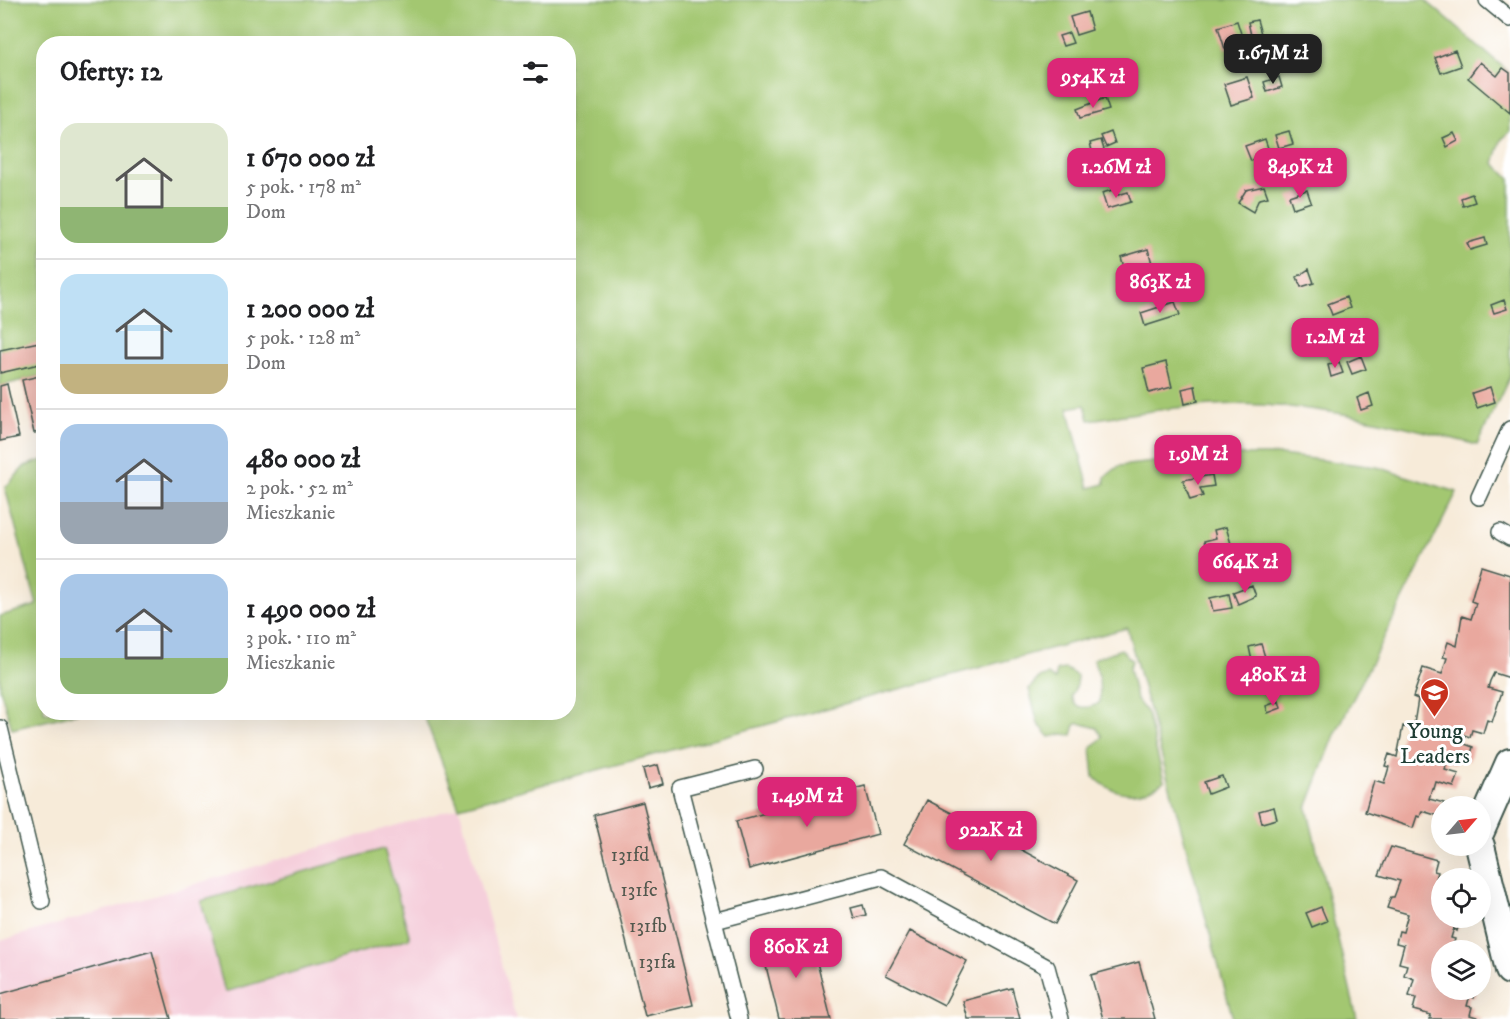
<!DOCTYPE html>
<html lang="pl">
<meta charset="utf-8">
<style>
body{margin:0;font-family:"IM FELL DW Pica",serif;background:#f6f6f6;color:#202124;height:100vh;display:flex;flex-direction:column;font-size:22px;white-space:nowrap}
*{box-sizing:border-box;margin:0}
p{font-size:20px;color:#757577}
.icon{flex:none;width:33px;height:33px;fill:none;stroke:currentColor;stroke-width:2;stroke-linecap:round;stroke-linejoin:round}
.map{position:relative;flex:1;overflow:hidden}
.sheet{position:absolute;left:36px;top:36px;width:540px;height:684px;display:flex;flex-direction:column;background:#fff;border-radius:24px;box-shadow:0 6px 24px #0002}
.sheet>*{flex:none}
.needle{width:39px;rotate:62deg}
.controls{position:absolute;left:1431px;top:796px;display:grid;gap:12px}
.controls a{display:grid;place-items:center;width:60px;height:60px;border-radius:50%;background:#fff;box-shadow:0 6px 24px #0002;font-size:30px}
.price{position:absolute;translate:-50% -51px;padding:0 14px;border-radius:12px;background:#db2777;color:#fff;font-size:20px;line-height:39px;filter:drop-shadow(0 2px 3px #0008)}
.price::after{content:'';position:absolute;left:50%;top:36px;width:18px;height:14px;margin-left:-9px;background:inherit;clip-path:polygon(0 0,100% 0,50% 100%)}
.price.selected{background:#222;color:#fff}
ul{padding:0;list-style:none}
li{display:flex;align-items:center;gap:18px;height:150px;padding:0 24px}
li+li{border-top:2px solid #e0e0e0}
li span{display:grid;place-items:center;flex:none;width:168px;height:120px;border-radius:18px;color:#555}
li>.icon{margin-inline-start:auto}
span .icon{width:72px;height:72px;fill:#fffc;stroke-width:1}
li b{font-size:26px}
h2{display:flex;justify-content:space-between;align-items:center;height:72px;padding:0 24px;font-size:26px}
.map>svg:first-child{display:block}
</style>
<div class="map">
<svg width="1510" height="1019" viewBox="0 0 1510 1019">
<rect width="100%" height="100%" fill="#fff"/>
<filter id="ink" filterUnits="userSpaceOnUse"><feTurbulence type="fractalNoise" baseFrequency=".0167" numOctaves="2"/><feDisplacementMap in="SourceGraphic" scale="12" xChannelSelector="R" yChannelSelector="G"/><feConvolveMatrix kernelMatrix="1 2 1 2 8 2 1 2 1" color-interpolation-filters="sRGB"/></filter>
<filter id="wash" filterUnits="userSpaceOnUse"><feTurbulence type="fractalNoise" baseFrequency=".008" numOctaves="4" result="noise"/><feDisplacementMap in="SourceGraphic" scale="24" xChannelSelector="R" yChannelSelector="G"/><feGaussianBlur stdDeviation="1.35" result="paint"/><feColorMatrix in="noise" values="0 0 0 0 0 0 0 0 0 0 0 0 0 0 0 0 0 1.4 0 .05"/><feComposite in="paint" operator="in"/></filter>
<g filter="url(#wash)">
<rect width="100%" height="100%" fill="#f7ebd9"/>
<path fill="#f5cfdb" d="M459,807L516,1019H0V941Z"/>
<path fill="#a3c771" stroke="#618252" stroke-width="1.5" d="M0,0H1425L1510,73V132L1501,140L1494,163L1510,179V376L1477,445C1406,426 1335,408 1262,405C1204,401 1145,412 1089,420L1085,405L1068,408L1089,488L1105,484V477L1119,466L1216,455H1281L1377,467L1457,492L1334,737L1307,808L1357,1019H1233L1127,628L459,807L423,713L568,712V44H44L43,375L0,386Z
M43,460L44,712L78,713L12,729L0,689V616L37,605L5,488L25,466Z
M1121,649L1132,661L1129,668L1136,699L1147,713L1164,781C1141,799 1115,797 1094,777L1091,748L1103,737L1097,728L1079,723L1075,725L1072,735L1062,734L1050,737L1038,724L1029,689L1039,678L1048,675L1055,680L1057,670L1066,669L1077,676V685L1071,696L1075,704C1082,710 1094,707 1100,702L1099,676L1093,659Z
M384,849L410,938L225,992L201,901Z"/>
<g id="blocks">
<path fill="#e9a89e" d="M1087,12L1092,30L1076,35L1070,17Z
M1257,20L1262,37L1252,40L1248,22Z
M1237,21L1244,43L1225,49L1218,27Z
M1069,33L1073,43L1063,46L1059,36Z
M1455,50L1461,66L1441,73L1435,58Z
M1480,62L1497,76L1503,68L1510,73V113L1468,78Z
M1247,77L1254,98L1231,105L1224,84Z
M1279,77L1282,87L1267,92L1264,82Z
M1105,98L1109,110L1080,118L1077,109Z
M1289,131L1293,144L1279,148L1275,135Z
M1111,132L1115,143L1106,147L1101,136Z
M1454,133L1458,141L1447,147L1443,138Z
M1265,139L1270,154L1251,161L1245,146Z
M1101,140L1106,156L1094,159L1090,143Z
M1264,186L1268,197L1259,199L1253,212L1238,203L1246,190Z
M1116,189L1118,195L1128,192L1131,202L1107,209L1102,193Z
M1307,190L1311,202L1293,208L1289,196Z
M1472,194L1475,202L1463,206L1461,198Z
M1485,238L1487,245L1470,250L1467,243Z
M1148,249L1153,267L1126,274L1121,257Z
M1309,269L1314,283L1301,287L1297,277Z
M1346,297L1350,308L1332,315L1328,304Z
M1504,300L1507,309L1494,313L1491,305Z
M1175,302L1180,315L1145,326L1141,313Z
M1323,322L1329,330L1314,335L1311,326Z
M44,341V363L0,373V350Z
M1361,356L1366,369L1352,374L1347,362Z
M1166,362L1172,387L1149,393L1143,368Z
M1339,362L1343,373L1331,377L1328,365Z
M44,375V431L34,433L22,380Z
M7,384L19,437L0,441V386Z
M1195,386L1198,401L1185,404L1182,389Z
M1490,387L1495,402L1477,408L1472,393Z
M1369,393L1373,406L1361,410L1357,398Z
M1212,475L1214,486L1200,488L1203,496L1190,500L1183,480Z
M1226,527L1232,547L1219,551L1218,547L1207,550L1204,541L1216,538L1214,530Z
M1481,566L1510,575V678L1494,673L1490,681L1488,688L1502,692L1492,722L1487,720L1483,733L1472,730L1470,737L1461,734L1459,742L1473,747L1469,761L1457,757L1455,764L1447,761L1445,770L1459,774L1454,787L1436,782L1434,789L1432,788L1429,799L1444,803L1439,816L1422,811L1420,817L1417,816L1413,828L1365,812L1374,781L1384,784L1389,767L1385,766L1389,754L1397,757L1403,726L1413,730L1418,699L1413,697L1423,668L1442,674L1447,658L1443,657L1448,642L1457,646L1462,616L1471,619L1476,603L1471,601Z
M1252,585L1256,596L1238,604L1233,592Z
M1229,594L1232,608L1213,611L1210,598Z
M1261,644L1265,657L1252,661L1249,647Z
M1248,658L1252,671L1238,675L1234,662Z
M1279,701L1281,708L1268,713L1266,706Z
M658,765L663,784L648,788L643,769Z
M1222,776L1226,787L1208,794L1204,782Z
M865,786L878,834L749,869L736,821Z
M927,800L1078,880L1055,924L904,844Z
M643,802L693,1005L645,1016L594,815Z
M1274,807L1277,819L1262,823L1259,811Z
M1391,847L1437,860L1434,871L1438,872L1436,879L1442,880V918H1461L1457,931L1454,928L1451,938L1455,939L1453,946L1467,950L1442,951V990H1477L1474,998L1470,995L1467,1006L1472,1007L1470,1015L1483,1019H1429L1431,1015L1413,1010L1416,998L1409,996L1414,979L1404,975L1407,965L1399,963L1404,945L1396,943L1399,931L1403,932L1408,914L1387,908L1391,897H1394L1400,881L1379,875Z
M863,905L866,915L854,918L851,908Z
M1321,907L1327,921L1312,927L1306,913Z
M910,931L967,961L944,1005L886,975Z
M810,934L831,1019H779L761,946Z
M152,951L171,1019H0V994Z
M1139,962L1155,1019H1103L1091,975Z
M1012,988L1020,1019H968L963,1001Z"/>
</g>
</g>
<g filter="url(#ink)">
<use href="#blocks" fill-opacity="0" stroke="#3f574d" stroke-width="1.5"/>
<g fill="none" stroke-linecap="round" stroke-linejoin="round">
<defs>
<path id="service" d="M1487,0L1510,19
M1479,497L1510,429
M1500,532L1510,538
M0,728L42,901
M715,921L881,877L1047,967L1061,1019
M739,1019L680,788L755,769"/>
<path id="minor" d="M1480,831L1510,763
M1480,846L1510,970"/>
</defs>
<use href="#service" stroke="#3f574d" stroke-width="18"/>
<use href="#minor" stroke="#3f574d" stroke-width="32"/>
<use href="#service" stroke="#fff" stroke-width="15"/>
<use href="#minor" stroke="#fff" stroke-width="28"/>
</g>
</g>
<defs>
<symbol id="school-pin" viewBox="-11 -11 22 30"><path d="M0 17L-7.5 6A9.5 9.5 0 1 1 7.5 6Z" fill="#c8321e" stroke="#fff"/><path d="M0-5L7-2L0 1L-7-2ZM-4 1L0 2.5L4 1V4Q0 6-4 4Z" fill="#fff"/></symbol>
</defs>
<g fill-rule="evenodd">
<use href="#school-pin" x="1418" y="676" width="33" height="45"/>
</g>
<g text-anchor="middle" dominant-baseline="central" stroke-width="6" stroke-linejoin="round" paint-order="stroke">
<g font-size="20" fill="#52584e">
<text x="630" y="855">131fd</text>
<text x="639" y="890">131fc</text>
<text x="648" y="926">131fb</text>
<text x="657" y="962">131fa</text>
</g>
<g font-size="22" fill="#1f3d34" stroke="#fff">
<text x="1435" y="731">Young<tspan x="1435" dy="25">Leaders</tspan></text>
</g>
</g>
</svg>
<div class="controls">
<a><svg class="needle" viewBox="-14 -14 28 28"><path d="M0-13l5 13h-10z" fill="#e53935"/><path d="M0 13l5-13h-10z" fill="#757577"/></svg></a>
<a><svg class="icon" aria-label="locate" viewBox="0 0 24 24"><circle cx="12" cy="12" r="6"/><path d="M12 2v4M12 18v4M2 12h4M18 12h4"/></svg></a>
<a><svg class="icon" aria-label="layers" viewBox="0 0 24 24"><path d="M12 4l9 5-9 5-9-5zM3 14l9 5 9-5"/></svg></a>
</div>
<b class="price selected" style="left:1273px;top:85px">1.67M zł</b>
<b class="price" style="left:1093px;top:109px">954K zł</b>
<b class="price" style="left:1116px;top:199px">1.26M zł</b>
<b class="price" style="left:1300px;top:199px">849K zł</b>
<b class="price" style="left:1160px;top:314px">863K zł</b>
<b class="price" style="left:1335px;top:369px">1.2M zł</b>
<b class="price" style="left:1198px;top:486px">1.9M zł</b>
<b class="price" style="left:1245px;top:594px">664K zł</b>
<b class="price" style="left:1273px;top:707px">480K zł</b>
<b class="price" style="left:807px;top:828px">1.49M zł</b>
<b class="price" style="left:991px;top:862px">922K zł</b>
<b class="price" style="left:796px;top:979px">860K zł</b>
<section class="sheet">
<h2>Oferty: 12<svg class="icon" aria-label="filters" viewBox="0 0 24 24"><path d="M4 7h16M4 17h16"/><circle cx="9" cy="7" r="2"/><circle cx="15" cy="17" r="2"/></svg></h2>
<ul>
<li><span style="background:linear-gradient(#dfe7d0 70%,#8fb573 0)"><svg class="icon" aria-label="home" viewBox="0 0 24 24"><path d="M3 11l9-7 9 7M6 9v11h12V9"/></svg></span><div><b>1 670 000 zł</b><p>5 pok. · 178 m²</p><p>Dom</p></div></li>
<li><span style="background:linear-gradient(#bfe0f5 75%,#c2b280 0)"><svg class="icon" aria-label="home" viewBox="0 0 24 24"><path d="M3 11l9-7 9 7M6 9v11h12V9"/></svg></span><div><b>1 200 000 zł</b><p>5 pok. · 128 m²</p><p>Dom</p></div></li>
<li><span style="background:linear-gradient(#a9c7e8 65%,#9aa5b1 0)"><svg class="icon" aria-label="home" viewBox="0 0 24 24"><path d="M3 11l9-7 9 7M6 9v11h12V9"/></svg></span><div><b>480 000 zł</b><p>2 pok. · 52 m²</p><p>Mieszkanie</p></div></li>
<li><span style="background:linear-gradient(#a9c7e8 70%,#8fb573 0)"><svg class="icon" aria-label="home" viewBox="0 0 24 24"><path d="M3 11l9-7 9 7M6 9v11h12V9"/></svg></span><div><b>1 490 000 zł</b><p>3 pok. · 110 m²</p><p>Mieszkanie</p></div></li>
</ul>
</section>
</div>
